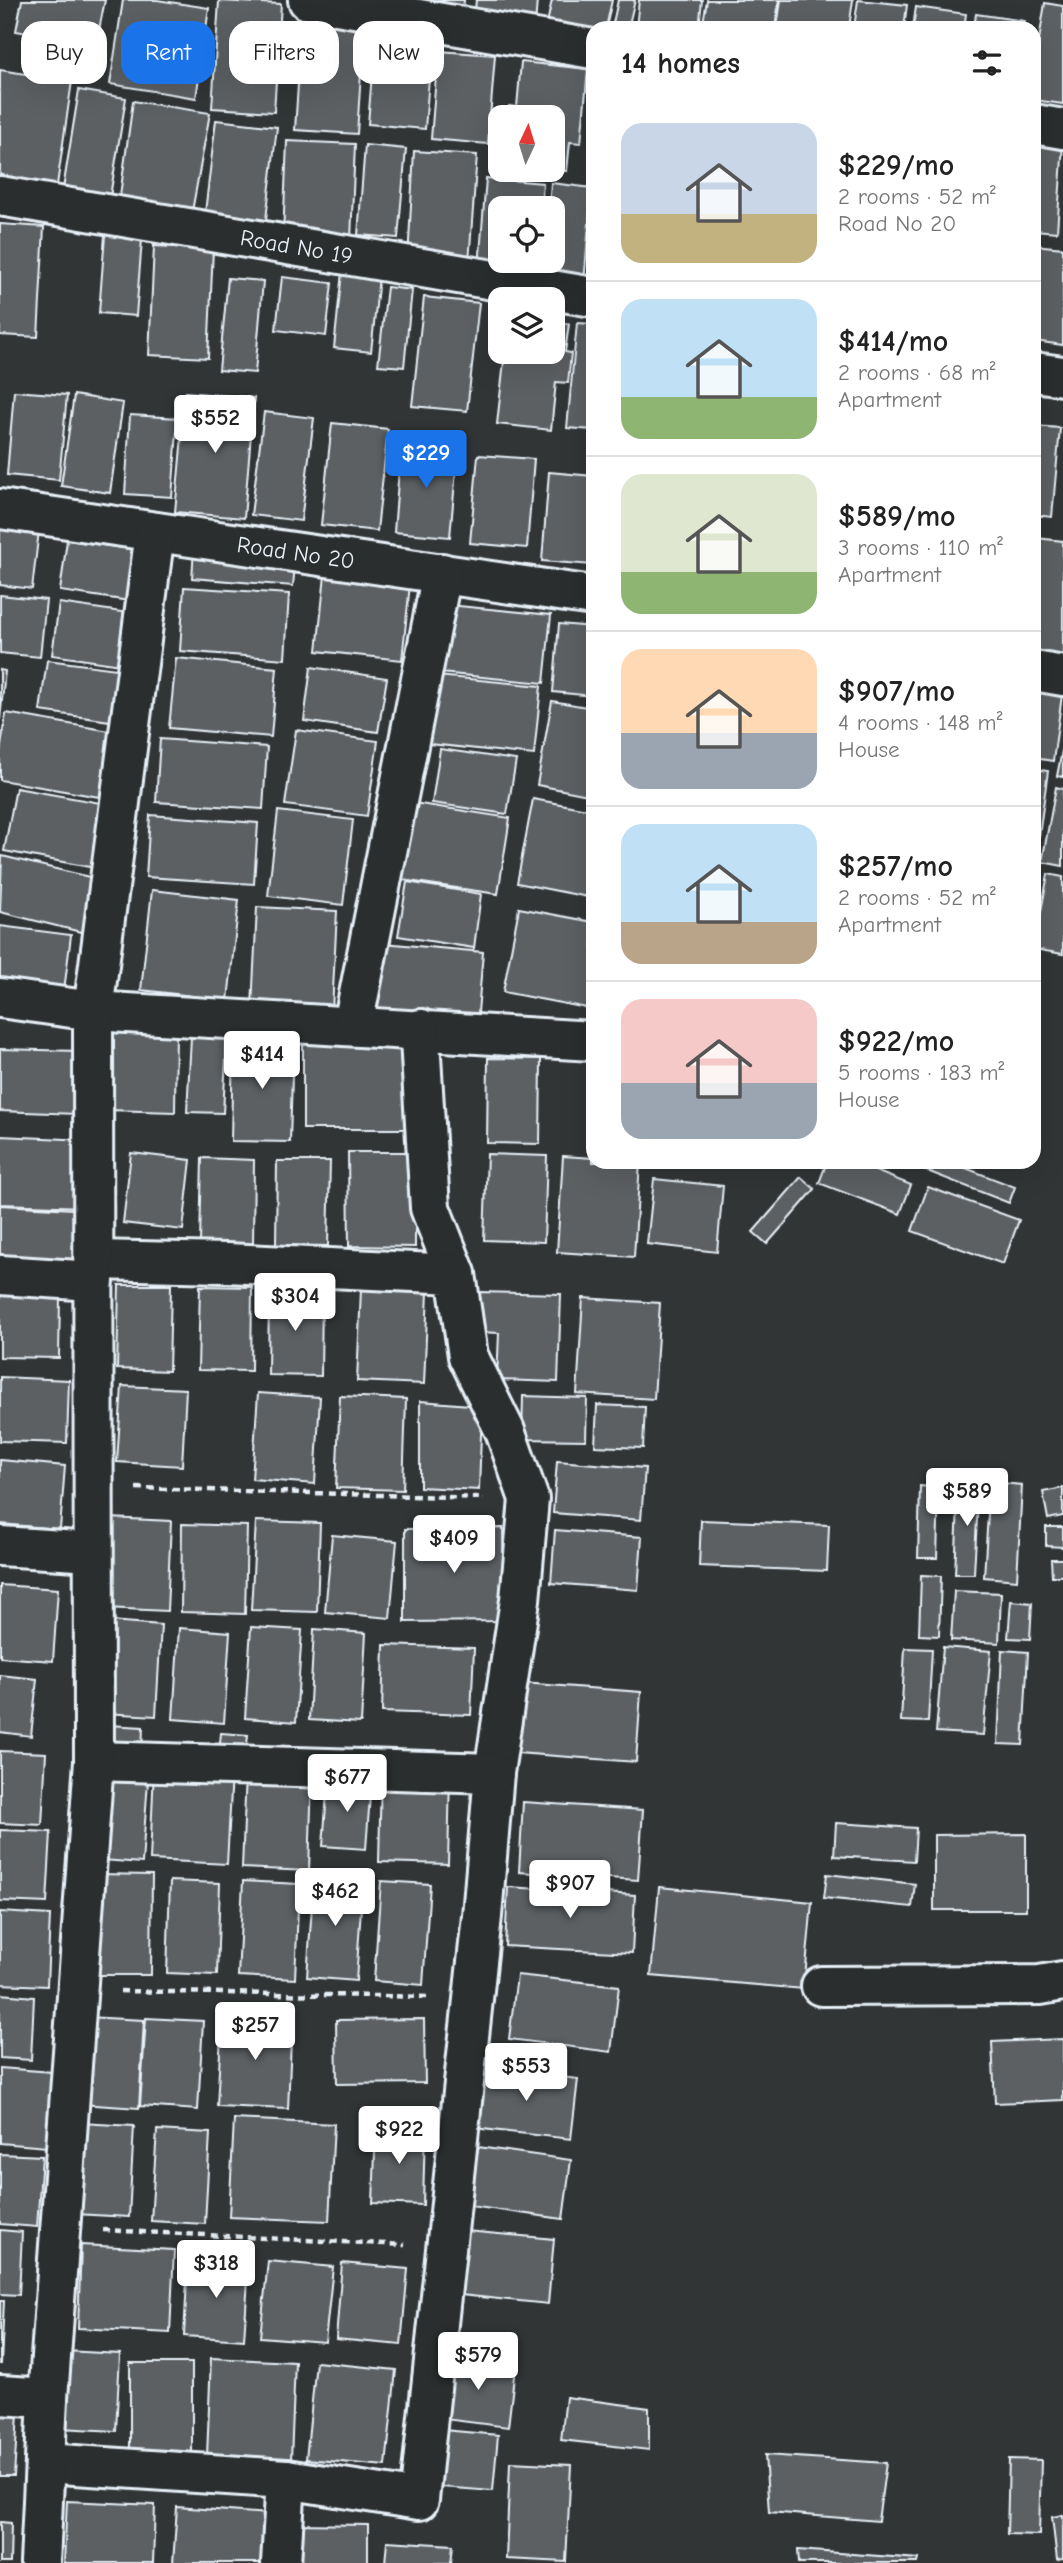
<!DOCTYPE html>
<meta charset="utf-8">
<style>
body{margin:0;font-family:"Comic Neue",sans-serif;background:#f6f6f6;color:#222;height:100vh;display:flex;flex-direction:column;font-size:26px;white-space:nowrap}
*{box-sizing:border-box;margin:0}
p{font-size:23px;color:#767676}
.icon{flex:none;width:38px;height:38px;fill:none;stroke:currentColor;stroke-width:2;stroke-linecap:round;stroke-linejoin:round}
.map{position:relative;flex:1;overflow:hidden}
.side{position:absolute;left:586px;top:21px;width:455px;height:1148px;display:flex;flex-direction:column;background:#fff;border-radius:21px;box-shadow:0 7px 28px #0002}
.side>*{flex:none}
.top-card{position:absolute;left:21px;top:21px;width:460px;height:63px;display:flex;gap:14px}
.needle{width:46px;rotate:4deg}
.buttons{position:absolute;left:488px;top:105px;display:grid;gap:14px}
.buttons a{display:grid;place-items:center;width:77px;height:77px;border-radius:14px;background:#fff;box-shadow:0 7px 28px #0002;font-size:35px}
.price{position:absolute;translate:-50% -60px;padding:0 16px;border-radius:7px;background:#fff;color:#222;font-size:23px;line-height:46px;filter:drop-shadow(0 2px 4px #0008)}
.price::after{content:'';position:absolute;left:50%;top:42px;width:21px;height:16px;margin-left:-10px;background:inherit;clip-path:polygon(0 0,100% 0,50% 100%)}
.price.active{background:#1a73e8;color:#fff}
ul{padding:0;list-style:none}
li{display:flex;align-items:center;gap:21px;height:175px;padding:0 35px}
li+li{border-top:2px solid #e0e0e0}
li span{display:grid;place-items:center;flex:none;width:196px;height:140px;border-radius:21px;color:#555}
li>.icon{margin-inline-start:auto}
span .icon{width:84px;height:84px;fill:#fffc;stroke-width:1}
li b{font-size:30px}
h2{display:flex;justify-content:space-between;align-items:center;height:84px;padding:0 35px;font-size:30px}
.pill{padding:0 24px;border-radius:21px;background:#fff;box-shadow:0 7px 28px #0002;font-size:24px;line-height:63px}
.pill.active{background:#1a73e8;color:#fff}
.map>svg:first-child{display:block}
</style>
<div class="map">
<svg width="1063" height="2563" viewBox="0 0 1063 2563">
<rect width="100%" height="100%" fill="#323536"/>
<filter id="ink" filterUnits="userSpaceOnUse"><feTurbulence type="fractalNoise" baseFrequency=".0143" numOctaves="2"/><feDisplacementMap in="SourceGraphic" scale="14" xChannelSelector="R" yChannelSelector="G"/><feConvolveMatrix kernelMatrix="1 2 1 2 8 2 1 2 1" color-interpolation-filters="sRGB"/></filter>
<g filter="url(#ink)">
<path fill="#5c6063" stroke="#e8f1f8" stroke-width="2" d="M22,0H105L96,45L16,31Z
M123,0H157L209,8L196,98L110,84Z
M401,0H464L463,12Z
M476,0H537L535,26L474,20Z
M552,0H612L606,28H593V38L546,28Z
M618,0H635L628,28H612Z
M639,0H702L699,28H636Z
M707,0H781L777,28H702Z
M779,0H853L849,28H775Z
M858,0L907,5L904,28H854Z
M219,1L281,4L274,112L212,108Z
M1045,3L1063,6V104L1034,100V72Z
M916,7L966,14L964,28H913Z
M976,14L1025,21L1024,28H974Z
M302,23L364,26L357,134L295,130Z
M375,35L432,40L425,129L368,124Z
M438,51L495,55L488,144L431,139Z
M521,62L588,69L581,143L570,142L567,171L553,169V117H508L509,106L517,107Z
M0,70L72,81L55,199L0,191Z
M79,90L126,98L109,203L62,195Z
M133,101L210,113L191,217L119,203Z
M216,120L277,127L265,228L204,221Z
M1034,140L1063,143L1057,232L1034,230Z
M287,141L355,144L351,240L283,237Z
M365,145L406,149L398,238L358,235Z
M414,151L477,155L469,262L408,259Z
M486,178L543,183L541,208H500V261H536L535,272L479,267Z
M551,183L592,188L583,295L541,292L544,261H553V208H549Z
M0,224L44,227L38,337L0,335Z
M105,235L142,239L136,316L99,313Z
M1034,245L1063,248V345L1034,341Z
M154,246L213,249L208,358L149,355Z
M342,272L379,277L371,352L334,348Z
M282,277L332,283L326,336L276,330Z
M228,278L263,281L255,373L219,370Z
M387,287L412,290L404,367L378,365Z
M424,297L479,303L467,411L412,406Z
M553,322L569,324L565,352L571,353L568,383L556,382L551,430L497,424L505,352H553Z
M577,323L593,324V430L567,428Z
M14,391L67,395L59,480L7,475Z
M186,392L254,398L244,518L175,512Z
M74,395L123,403L110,493L61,486Z
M264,412L314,418L301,521L251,515Z
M130,415L178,418L172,497L125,494Z
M332,423L388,429L377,531L321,525Z
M1034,426L1060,428L1052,517L1034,515Z
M401,443L458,448L450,537L394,532Z
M478,455L534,459L527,548L470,543Z
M549,472L593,476V565L542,561Z
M0,517L40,522L32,589L0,585Z
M1036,538L1063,541V663L1034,659Z
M67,540L137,550L130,601L60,591Z
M194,549L295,565L293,586L192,578Z
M325,575L410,584L402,660L317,651Z
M184,587L289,594L285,659L180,651Z
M0,595L46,600L40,657L0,653Z
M59,603L129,613L121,665L52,655Z
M448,605L551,615L544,683L441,673Z
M559,624L593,627V696L553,692Z
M176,658L277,668L271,737L169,728Z
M47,660L117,669L110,721L40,711Z
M311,667L387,678L378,732L304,721Z
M0,670L5,671L0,720Z
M437,676L541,686L534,755L430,744Z
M1034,691L1062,695L1053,761L1034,758Z
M552,701L593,708V796L537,785Z
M6,713L127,734L117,800L0,780V753Z
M296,730L378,741L367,816L285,805Z
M160,739L267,747L263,809L156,802Z
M1063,746V777L1057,776Z
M440,749L516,760L507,814L432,803Z
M1034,769L1048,771L1039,836H1034Z
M1056,787L1063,789V866L1042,862Z
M16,788L106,804L95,868L4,851Z
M533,799L593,810V898L517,883Z
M407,802L510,818L498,894L395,879Z
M278,811L353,820L343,905L268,896Z
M150,815L258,823L254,884L146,877Z
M2,856L102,880L89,934L0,912Z
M1048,874L1063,877V954L1034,949Z
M407,882L481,894L474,948L398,936Z
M152,890L239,900L228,1000L141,990Z
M257,907L337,911L332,1011L252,1007Z
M519,908L593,922L592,1009L503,992Z
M0,926L71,935L63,999L0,991Z
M383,943L483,952L477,1025L376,1017Z
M109,1028L176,1030L175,1112L107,1110Z
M191,1037L227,1039L223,1113L187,1112Z
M233,1040L293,1042L290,1142L231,1141Z
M409,1040L410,1129H303V1041Z
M0,1049L79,1051L77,1114L0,1111Z
M488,1058L541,1059L540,1144L487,1143Z
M0,1136L87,1140L84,1207L0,1204Z
M348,1152H415V1247L349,1246Z
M131,1153L191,1160L183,1230L123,1223Z
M487,1154L547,1156L544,1242L484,1240Z
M563,1156L593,1158V1162H640L634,1257L557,1252Z
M202,1158L254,1160L253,1244L200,1243Z
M277,1161H330L328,1246L276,1245Z
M827,1162H853L911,1185L900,1214L819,1183Z
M904,1162H950L1015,1187L1009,1203Z
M801,1177L815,1189L767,1244L753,1232Z
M654,1179L723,1186L717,1252L647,1244Z
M928,1187L1019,1220L1003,1264L912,1231Z
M0,1205L74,1209L73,1277L0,1272Z
M119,1285H171L169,1371L117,1369Z
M200,1286L252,1287L251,1371L198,1370Z
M361,1289L428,1292L424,1384L357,1381Z
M269,1290L322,1292L321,1376L268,1375Z
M480,1292L561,1294L558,1382L497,1380L499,1333L479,1332Z
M0,1294L60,1296L59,1358L0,1357Z
M583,1298L660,1303L654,1399L577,1394Z
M0,1377L69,1380L67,1443L0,1441Z
M122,1386L186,1389L182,1466L117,1462Z
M258,1393L320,1397L315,1484L252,1479Z
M340,1396L406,1399L403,1490L336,1488Z
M523,1396L587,1398L586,1440L522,1439Z
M420,1401L482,1406L479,1490L420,1487Z
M597,1405L645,1407L643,1448L595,1446Z
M0,1460L65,1466L60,1529L0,1524Z
M557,1461L645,1468L641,1520L553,1513Z
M959,1482H979L974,1574H955Z
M990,1482L1022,1485L1017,1580L984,1577Z
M920,1486L939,1488L937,1558H918Z
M1063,1488V1516L1048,1519L1043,1492Z
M109,1518L171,1521L167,1611L105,1608Z
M701,1520L829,1525L827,1571L699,1566Z
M256,1521L320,1523L317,1612L251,1610Z
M182,1524L247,1526L245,1614L181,1612Z
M1046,1527H1063V1547L1046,1546Z
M503,1528L504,1621L405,1622V1529Z
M555,1530L642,1537L638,1590L551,1583Z
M332,1535L397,1541L390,1618L325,1612Z
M1051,1559H1063V1576H1052Z
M921,1575L941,1576L939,1636L919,1635Z
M0,1585L58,1589L53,1661L0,1657Z
M954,1591L1001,1593L999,1643L951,1640Z
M1011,1601L1032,1603L1030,1639L1008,1638Z
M110,1621L161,1625L156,1716L104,1713Z
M251,1627L302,1630L296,1722L245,1718Z
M179,1628L230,1632L224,1723L173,1719Z
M314,1629L366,1633L361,1723L309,1720Z
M384,1645L474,1648L471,1715L382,1712Z
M943,1647L991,1651L983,1735L936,1732Z
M905,1648L932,1649L928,1722L901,1721Z
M1002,1650L1028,1652L1023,1745L998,1744Z
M0,1675L37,1679L31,1736L0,1732Z
M522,1683L641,1692L636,1762L517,1753Z
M108,1725L143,1727L142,1751L106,1750Z
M221,1733L248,1735L246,1755L219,1753Z
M0,1751L46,1753L42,1825L0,1823Z
M154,1769L232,1773L227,1864L150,1860Z
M246,1773L312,1776L309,1871L242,1868Z
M381,1773L450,1774L448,1864L379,1862Z
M95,1777L148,1781L142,1863L89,1859Z
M328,1779L371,1782L366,1849L323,1846Z
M523,1802L643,1810L638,1880L519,1872Z
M836,1823L916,1828L914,1861L834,1856Z
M0,1830L51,1832L47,1903L0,1901Z
M1026,1834V1910H934V1835Z
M98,1874L152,1875L151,1975H97Z
M827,1874L915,1884L912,1907L824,1898Z
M314,1876L363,1879L356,1981L307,1977Z
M170,1881L220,1883L217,1975L167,1973Z
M243,1881L299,1884L295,1979L238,1976Z
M381,1881L430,1884L423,1985L374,1981Z
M508,1887L635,1895L632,1953L505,1946Z
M659,1887L812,1902L804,1989L651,1976Z
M0,1912L50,1915L47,1986L0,1984Z
M517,1975L619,1986L611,2052L509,2039Z
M0,1994L34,1997L31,2060L0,2058Z
M222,2016L292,2018L288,2109L217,2106Z
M86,2017L144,2020L139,2108L80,2104Z
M146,2018L203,2021L198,2110L140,2106Z
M424,2019L425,2083L337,2084L336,2020Z
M1063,2039V2100L995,2103L992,2042Z
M481,2067L578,2079L571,2139L474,2128Z
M0,2068L52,2072L47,2147L0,2143Z
M234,2119L334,2124L329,2221L229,2217Z
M80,2123L134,2126L129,2217L75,2214Z
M376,2127L425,2129L423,2205L373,2203Z
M157,2130L210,2133L205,2224L151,2221Z
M478,2147L571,2160L563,2219L470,2206Z
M0,2154L42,2156L37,2227L0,2224Z
M0,2230L22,2232L19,2295L0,2294Z
M466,2231L554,2239L548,2304L461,2295Z
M81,2245L174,2250L170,2333L78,2328Z
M188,2260L249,2264L244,2340L184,2336Z
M268,2261L333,2267L325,2342L260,2337Z
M342,2263L408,2269L401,2345L336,2339Z
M0,2301H4L1,2364H0Z
M65,2351L120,2354L116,2431L60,2428Z
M477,2354L516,2359L508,2427L436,2418L441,2368L475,2372Z
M211,2358L295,2362L291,2460L207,2456Z
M316,2362L396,2370L386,2466L306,2459Z
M130,2363H192V2462H130Z
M566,2397L649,2408V2450L561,2440Z
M0,2414H18L14,2476H0Z
M432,2429L498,2435L493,2491L428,2486Z
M765,2455L886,2463L878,2521L769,2512Z
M1009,2459L1041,2460L1039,2535L1007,2534Z
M510,2462L571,2465L566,2562L506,2559Z
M67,2501L155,2505L153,2563H64Z
M177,2507L268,2514L267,2563H173Z
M1063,2515V2559L1057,2560L1052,2517Z
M0,2522L11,2523L10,2563H0Z
M294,2524L368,2525V2563H293Z
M387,2541L453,2545L451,2563H385Z
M798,2550L919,2559L918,2563H799Z"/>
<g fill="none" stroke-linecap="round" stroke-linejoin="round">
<defs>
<g id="minor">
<path d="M308,0L593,49"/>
<path d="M1034,124L1063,129"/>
<path id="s1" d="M0,196L593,297"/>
<path d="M1034,372L1063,376"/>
<path id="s2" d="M0,509L593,596"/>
<path d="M1034,671L1063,676"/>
<path d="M0,998L93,1011L593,1041"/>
<path d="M353,1025L442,573"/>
<path d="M421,1029L420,1039L430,1208L456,1274"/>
<path d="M94,1260L226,1263L456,1274L468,1356L505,1431L529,1499L520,1600L494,1773L482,1916L419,2500L286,2479"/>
<path d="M0,1275L94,1281"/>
<path d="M0,1546L93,1552"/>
<path d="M94,1761L494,1773"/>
<path d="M821,1986L1040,1985L1063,1981"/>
<path d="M0,2395L48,2398"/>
<path d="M45,2463L286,2479L281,2563"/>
<path d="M40,2563L48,2398L94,1761L93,1011L155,532"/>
</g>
</defs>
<use href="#minor" stroke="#e8f1f8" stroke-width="44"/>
<path stroke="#e8f1f8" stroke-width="4.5" stroke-dasharray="7 5" stroke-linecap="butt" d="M136,1488L484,1498
M120,1991L430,1997
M103,2230L405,2245"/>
<use href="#minor" stroke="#2a2d2e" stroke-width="38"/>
</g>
</g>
<g text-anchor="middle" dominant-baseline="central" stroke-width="6" stroke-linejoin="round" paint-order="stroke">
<g font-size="23" fill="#e8f1f8" stroke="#2a2d2e">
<text stroke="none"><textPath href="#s1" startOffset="301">Road No 19</textPath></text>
<text stroke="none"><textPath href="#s2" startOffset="299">Road No 20</textPath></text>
</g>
</g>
</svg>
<div class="buttons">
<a><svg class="needle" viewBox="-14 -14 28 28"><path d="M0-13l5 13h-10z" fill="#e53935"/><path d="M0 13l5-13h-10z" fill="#767676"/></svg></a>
<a><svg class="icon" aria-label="locate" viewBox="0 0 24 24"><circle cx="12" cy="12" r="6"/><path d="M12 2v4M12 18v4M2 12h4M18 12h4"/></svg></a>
<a><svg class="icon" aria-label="layers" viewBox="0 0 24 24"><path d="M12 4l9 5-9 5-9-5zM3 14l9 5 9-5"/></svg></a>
</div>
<b class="price" style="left:215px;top:455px">$552</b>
<b class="price active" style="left:426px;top:490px">$229</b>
<b class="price" style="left:262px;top:1091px">$414</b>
<b class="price" style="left:295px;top:1333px">$304</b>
<b class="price" style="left:967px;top:1528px">$589</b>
<b class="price" style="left:454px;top:1575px">$409</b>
<b class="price" style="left:347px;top:1814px">$677</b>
<b class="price" style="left:570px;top:1920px">$907</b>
<b class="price" style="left:335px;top:1928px">$462</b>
<b class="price" style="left:255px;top:2062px">$257</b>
<b class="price" style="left:526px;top:2103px">$553</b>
<b class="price" style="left:399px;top:2166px">$922</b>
<b class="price" style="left:216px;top:2300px">$318</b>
<b class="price" style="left:478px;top:2392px">$579</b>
<div class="top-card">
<a class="pill">Buy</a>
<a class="pill active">Rent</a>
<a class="pill">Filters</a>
<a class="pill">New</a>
</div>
<section class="side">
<h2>14 homes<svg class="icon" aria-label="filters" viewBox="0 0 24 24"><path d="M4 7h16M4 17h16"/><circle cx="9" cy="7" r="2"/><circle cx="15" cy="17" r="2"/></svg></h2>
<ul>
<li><span style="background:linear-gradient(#c9d6e8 65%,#c2b280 0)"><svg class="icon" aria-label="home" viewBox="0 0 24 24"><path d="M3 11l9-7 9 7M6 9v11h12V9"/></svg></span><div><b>$229/mo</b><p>2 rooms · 52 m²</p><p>Road No 20</p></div></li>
<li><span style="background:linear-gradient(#bfe0f5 70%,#8fb573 0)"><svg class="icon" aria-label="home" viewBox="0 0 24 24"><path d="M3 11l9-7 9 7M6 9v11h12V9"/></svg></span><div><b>$414/mo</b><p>2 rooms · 68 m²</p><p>Apartment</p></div></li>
<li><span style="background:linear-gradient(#dfe7d0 70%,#8fb573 0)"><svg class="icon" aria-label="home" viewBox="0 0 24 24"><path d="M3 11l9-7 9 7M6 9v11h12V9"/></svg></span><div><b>$589/mo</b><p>3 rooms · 110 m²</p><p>Apartment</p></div></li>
<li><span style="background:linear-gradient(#ffd9b3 60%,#9aa5b1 0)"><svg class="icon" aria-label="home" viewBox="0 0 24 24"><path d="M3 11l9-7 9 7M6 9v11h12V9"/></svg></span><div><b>$907/mo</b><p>4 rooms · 148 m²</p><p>House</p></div></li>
<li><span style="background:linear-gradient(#bfe0f5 70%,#b9a48a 0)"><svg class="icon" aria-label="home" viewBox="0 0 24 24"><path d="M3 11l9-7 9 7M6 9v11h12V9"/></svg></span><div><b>$257/mo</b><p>2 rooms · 52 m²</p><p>Apartment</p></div></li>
<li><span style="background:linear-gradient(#f6c9c9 60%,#9aa5b1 0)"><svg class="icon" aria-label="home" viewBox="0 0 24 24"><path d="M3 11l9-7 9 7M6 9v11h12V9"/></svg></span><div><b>$922/mo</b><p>5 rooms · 183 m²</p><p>House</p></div></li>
</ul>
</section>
</div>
